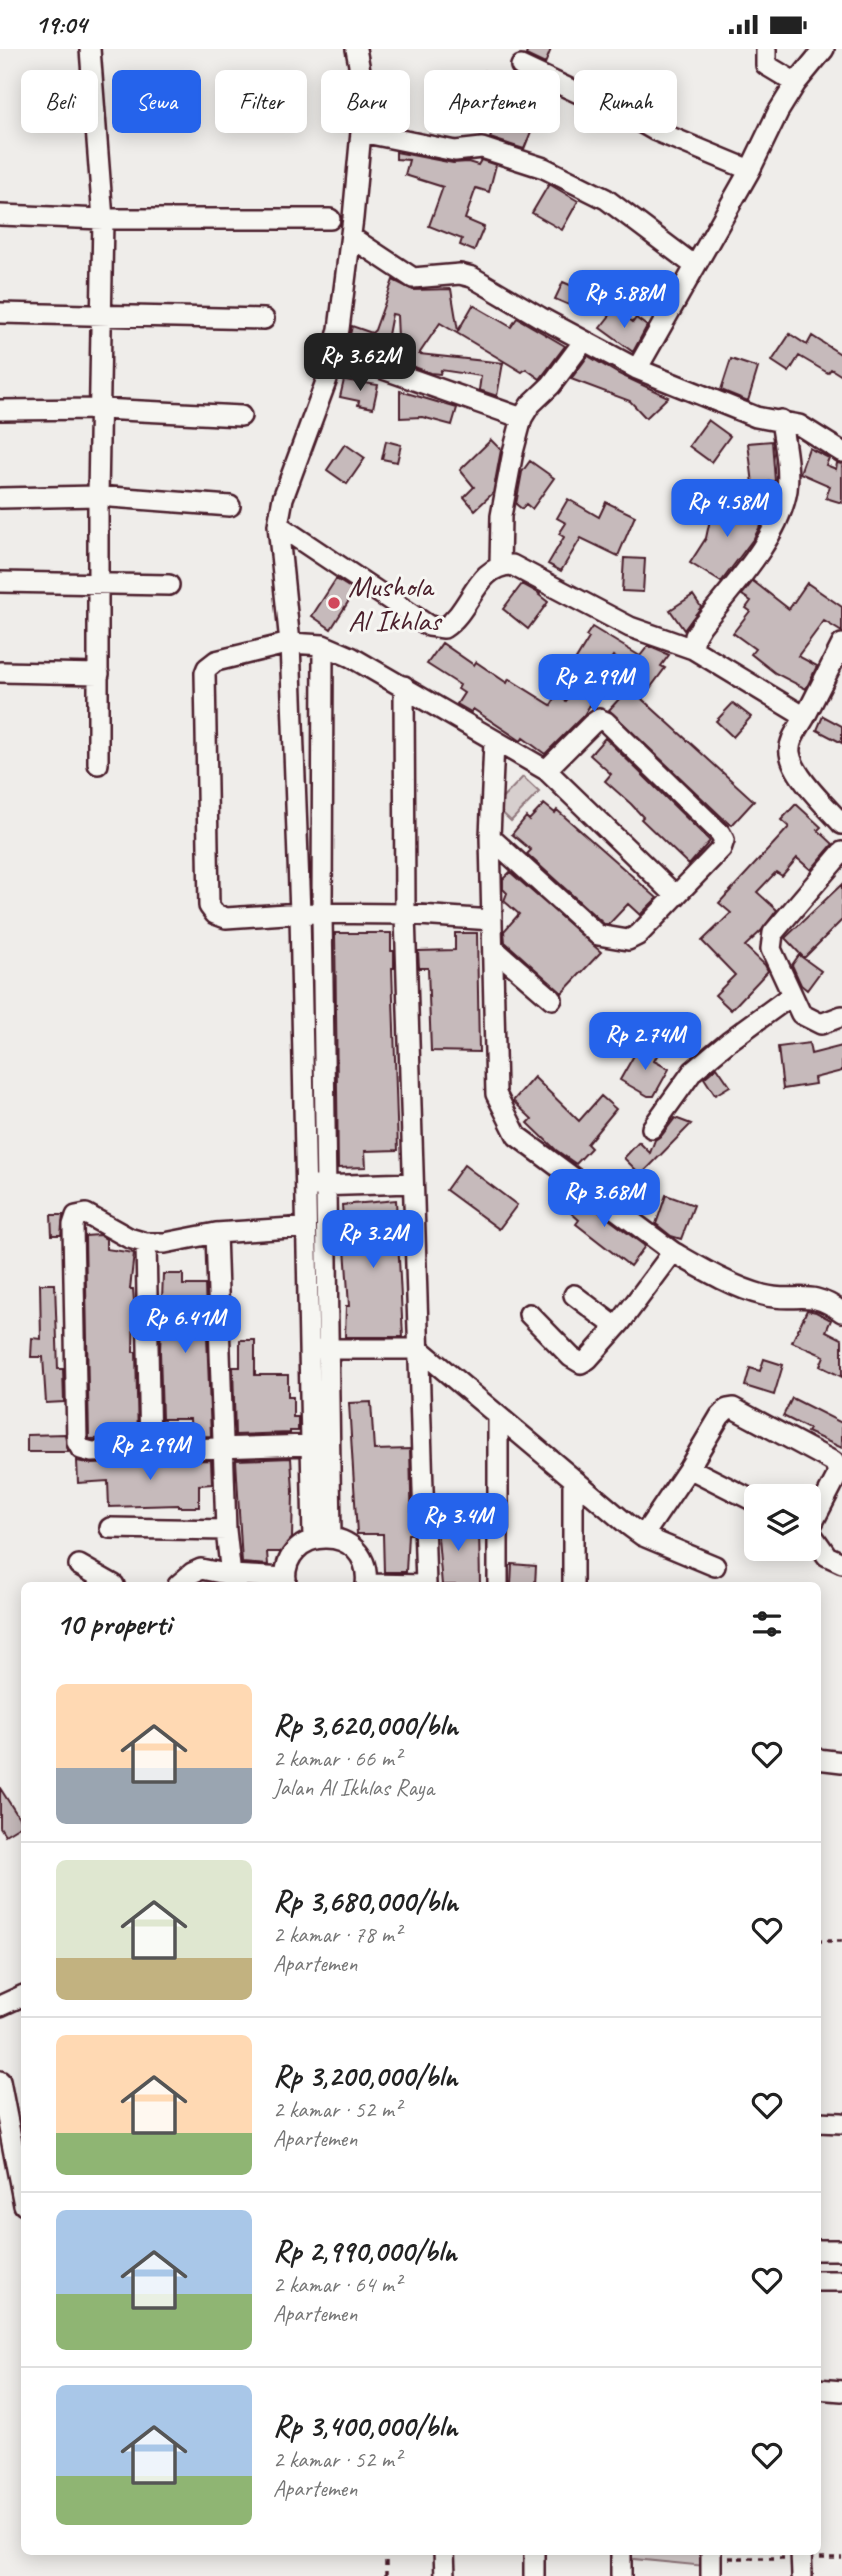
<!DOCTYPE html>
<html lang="id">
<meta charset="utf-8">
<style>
body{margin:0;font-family:Caveat,sans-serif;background:#f6f6f6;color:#222;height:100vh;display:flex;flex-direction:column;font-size:26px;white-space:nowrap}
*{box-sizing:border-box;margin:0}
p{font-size:23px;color:#767676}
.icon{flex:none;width:38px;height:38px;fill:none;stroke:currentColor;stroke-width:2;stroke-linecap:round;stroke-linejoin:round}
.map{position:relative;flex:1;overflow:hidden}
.sheet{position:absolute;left:21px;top:1533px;width:800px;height:973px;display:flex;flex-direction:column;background:#fff;border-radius:10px;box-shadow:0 4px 18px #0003}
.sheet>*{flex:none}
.top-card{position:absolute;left:21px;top:21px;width:802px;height:63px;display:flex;gap:14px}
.buttons{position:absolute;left:744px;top:1435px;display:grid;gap:14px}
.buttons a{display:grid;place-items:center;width:77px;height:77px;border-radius:10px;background:#fff;box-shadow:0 4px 18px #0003;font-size:35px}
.price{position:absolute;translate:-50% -60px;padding:0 16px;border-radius:14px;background:#2563eb;color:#fff;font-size:23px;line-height:46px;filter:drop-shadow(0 2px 4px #0008)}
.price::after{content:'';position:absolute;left:50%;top:42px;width:21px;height:16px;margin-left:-10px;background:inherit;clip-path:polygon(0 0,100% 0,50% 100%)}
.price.current{background:#222;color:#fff}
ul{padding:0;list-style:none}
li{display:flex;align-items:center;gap:21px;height:175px;padding:0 35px}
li+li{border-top:2px solid #e0e0e0}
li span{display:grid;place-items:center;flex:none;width:196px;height:140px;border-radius:10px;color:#555}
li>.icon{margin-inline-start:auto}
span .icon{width:84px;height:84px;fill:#fffc;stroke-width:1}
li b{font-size:30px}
h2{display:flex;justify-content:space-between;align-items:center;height:84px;padding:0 35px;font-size:30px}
.chip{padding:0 24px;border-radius:10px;background:#fff;box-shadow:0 4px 18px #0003;font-size:24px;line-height:63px}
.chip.current{background:#2563eb;color:#fff}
.status{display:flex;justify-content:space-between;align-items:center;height:49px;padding:0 35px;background:#fff;direction:ltr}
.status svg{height:19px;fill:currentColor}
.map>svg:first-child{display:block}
</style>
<div class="status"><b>19:04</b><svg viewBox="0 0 49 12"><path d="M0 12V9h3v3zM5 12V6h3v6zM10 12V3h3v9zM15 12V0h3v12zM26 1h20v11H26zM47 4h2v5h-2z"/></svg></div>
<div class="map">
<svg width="842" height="2527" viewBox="0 0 842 2527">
<rect width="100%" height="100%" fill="#efedea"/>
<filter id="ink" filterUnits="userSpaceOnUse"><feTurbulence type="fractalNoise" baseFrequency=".0143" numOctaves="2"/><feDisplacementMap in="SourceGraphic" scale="14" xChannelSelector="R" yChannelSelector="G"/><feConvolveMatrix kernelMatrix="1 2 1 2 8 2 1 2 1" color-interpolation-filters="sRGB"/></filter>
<g filter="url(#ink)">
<path fill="#d7cfce" stroke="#90777c" stroke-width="2" d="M523,728L539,743L511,772L495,757Z
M625,2503H707L705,2517L624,2509Z"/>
<path fill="#c6babb" stroke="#4a1f2b" stroke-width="2" d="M528,0H551L545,15L526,6Z
M485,22L516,31L517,29L536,37L520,75L532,80L524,100L490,89L504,53L479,46Z
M396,103L453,114L468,113L478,116L481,111L496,116L489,143L476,139L465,170L484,178L474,202L460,196L462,190L429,177L443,138L405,126L409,111L396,110Z
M549,135L578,152L562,181L532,164Z
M393,231L413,241L451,240L458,282L473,256L511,278L517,269L565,297L540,330L526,320L522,323L440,274L419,305L503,314L497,347L479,341L481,327L441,321L440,325L430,324L399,312L397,266L392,265L384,307L348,295L352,277L372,284L375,281Z
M563,233L577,239L569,256L555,250Z
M615,260L633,273L636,269L647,277L633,303L600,279Z
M790,285L807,296L812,287L842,306V327L831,320L828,324L799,307L789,323L772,312Z
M588,307L619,325L668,348L646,369L630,352L571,330Z
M731,310L758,319L748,352L721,341Z
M344,331L378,336L373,359L358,356L359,352L340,348Z
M400,342L457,359L452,376L422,368L400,369Z
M708,371L730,387L711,413L689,397Z
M491,391L501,401L493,444L475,461L464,448L474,438L460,421Z
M386,392L401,396L397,413L382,410Z
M772,392L775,432L753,435L748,394Z
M345,395L365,409L347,435L327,421Z
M809,399L829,409L826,416L836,420L837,414L842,415V454L826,449L830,437L800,424Z
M530,412L554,429L532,460L526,455L522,460L516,455L522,423Z
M568,450L599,468L606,453L635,467L618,507L581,489L561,522L548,515L564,488L559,485L566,474L557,469Z
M714,452L767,464L754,489L721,533L690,514L706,489Z
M624,509L645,510L643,543L622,542Z
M336,530L355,542L331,580L312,567Z
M753,532L789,560L807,534L842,558V583L824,572L798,607L817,617L806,640L775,624L751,605L755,600L733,584L750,562L746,559L751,552L742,546Z
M522,535L540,545L539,546L548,553L528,580L503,560Z
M693,546L701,558L684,581L670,561Z
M592,578L640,607L648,597L669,606L661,617L665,619L642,650L754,752L732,776L728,774L609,661L640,627L613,607L594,638L603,645L593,658L590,656L584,666L545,705L523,689L521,692L473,660L471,663L457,655L464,644L458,640L460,636L427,615L442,594L474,616L476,613L507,634L509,630L551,656L557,646L566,652L587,626L572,617L589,589L586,587Z
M733,654L751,668L733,688L716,672Z
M823,667L842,677V694L817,681Z
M605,689L710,792L689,816L641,770L643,768L631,755L605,732L611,725L590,706Z
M544,755L555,764L557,761L657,849L640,866L628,855L609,875H604L527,805L531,801L512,785L526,768L529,771Z
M796,755L821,778L818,781L833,795L811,821L797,809L782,827L776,823L757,843L777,861L761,882L745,897L765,916L768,922L731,961L715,946L735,926L702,892L731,864L719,854L789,778L781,771Z
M510,823L601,903L562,944L505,893L504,882L519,865L504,852L507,844L503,840V830Z
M842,835V871L804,909L785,889Z
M335,884H391V902H394V919H392L398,1101L365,1102L366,1118L338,1119Z
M455,884H477L479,1003L431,1002L428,919H419L418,902L455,901Z
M799,906L821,922L807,941L801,936L792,916Z
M641,994L659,1003L654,1012L669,1020L654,1047H648L620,1031Z
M809,994L811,1005L842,997V1022L814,1029L815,1035L783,1040L778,998Z
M717,1018L730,1037L715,1046L704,1029Z
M534,1028L579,1072L601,1047L616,1060L587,1095L591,1099L576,1115L556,1101L528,1074L532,1070L513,1052Z
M675,1069L691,1075L641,1126L624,1109L639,1093L650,1104L655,1091L662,1086Z
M464,1116L517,1156L499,1180L446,1141Z
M571,1142L645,1197L630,1217L576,1175L579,1171L561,1155Z
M666,1146L694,1156L681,1190L671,1187L656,1175Z
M396,1151L403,1288H345L346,1257H349L342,1156Z
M51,1166H63L61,1186H52Z
M99,1186L106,1190V1200L134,1204L130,1240H133L134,1252L133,1303H136L138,1389L89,1390L85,1187Z
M163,1225H183V1236H205L211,1387L191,1388L190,1370H162L160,1302Z
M40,1235H55L58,1320H63L64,1353L46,1354L43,1308H31L32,1289L41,1290Z
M807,1261L816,1263L831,1271L826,1282L842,1290V1328L820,1317L824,1307L792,1293Z
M240,1291H255V1326H288V1348H293V1368H298V1382H290V1384L235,1386L233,1318H240Z
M764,1310L783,1316L774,1346L745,1337L750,1319L760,1322Z
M792,1349L842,1374V1399L807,1383L809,1380L783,1367Z
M371,1353L374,1401L410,1400L412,1485H408L406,1523H384L383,1485H357L349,1354Z
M65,1385L68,1403H27V1386Z
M291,1409L293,1442L292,1489L281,1503H267L268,1516L242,1514L236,1411Z
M211,1411L212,1435L199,1436V1458H178V1456L109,1458L108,1432L78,1434L77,1412L92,1415Z
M454,1464V1480L479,1479L480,1536H442L436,1465Z
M512,1515L536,1517L535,1536H511Z
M0,1739L23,1775L5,1786L0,1778Z"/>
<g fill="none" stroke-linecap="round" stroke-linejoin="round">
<defs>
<path id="street" d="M90,0L103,170L98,447V715
M766,0V16L796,34
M824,0L796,34L778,63L750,121L637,320L756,368L799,376L842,403
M521,17L589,49L616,59L656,82L750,121
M361,83L455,102L482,99L544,119L606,150L695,217
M0,166L103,170H330
M351,188L413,229L460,225L472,228L540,268L637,320
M0,264L264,270
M335,303L522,369
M0,361L101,360L241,367
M781,371C784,394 790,418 787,441C779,490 731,539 701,577L695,587L693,600L805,668L842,595
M0,449L98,447L230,457
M278,476L429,577L444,579C472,561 476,516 512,516L630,578L693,600
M500,516L501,467L513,403L522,369L530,356L551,336L584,292
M0,533L169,536
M323,596L322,866L331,1488
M0,623L99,625
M404,637L405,865L426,1536
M805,668C799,679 788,691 790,704C793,727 827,758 842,775
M494,693L490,788L496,1045L517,1087L673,1203C701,1219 732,1238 763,1246C797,1255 808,1238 842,1263
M490,788L598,886L628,891L638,886L721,800L724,791L720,784L606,673L599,670L592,675L546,721
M842,803L773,884L771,900L801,965L821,975L842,967
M492,871L405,865L300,864L226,869L215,865L209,857L205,624L207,619L216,612L290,594L323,596L351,608L546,721L676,847
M493,899L552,950
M652,1079L693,1022L729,992L792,946
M315,1137L413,1134
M306,1178L216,1184L165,1194H146L129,1189L86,1165L76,1167L73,1176L77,1393L81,1400L92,1403L310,1396
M216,1184L226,1481L232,1536
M146,1194L150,1401
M574,1246L616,1278
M529,1265L571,1308L581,1314L588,1310L620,1274L673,1203
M319,1300H419L628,1476L643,1487L715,1517
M498,1367V1536
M689,1419L756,1453
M110,1479L226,1481
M808,1480L827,1507L842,1514
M643,1487L689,1419L720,1367L727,1360L733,1359L834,1413L837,1420V1427L809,1481
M313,1490L300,864L290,594L278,476L283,449L327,330L339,280L353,169L361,83L362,32L356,0
M79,1516L114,1536
M366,1535L426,1536
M178,1536L192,1524L201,1520L231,1526L286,1529
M286,1536C278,1474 373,1473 366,1536
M573,1536V1431
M817,1710L842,1713
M0,1957L24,1946
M0,2032L24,2156
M817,2073L842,2074
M817,2201H842
M817,2232H842
M817,2340L842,2342
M444,2502L445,2527
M621,2502V2527
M801,2502L802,2527
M534,2527V2502
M711,2527V2502"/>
</defs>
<use href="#street" stroke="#4a1f2b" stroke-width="24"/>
<path stroke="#4a1f2b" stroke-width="3.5" stroke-dasharray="5 5" stroke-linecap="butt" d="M817,1892H842
M729,2509H784
M820,2509H842
M386,2527V2502"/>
<use href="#street" stroke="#f6f6f2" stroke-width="19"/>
</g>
</g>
<circle fill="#d1495b" stroke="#f6f6f2" stroke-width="2.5" cx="334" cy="554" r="7"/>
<g text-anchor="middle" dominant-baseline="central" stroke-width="6" stroke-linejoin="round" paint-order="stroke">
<g font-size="30" fill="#4a1f2b" stroke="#f6f6f2" text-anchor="start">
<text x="348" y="537">Mushola<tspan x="348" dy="34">Al Ikhlas</tspan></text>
</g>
</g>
</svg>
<div class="buttons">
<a><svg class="icon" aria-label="layers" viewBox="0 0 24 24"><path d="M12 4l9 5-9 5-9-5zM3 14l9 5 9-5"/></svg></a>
</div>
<b class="price" style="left:624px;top:281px">Rp 5.88M</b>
<b class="price current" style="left:360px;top:344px">Rp 3.62M</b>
<b class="price" style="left:727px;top:490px">Rp 4.58M</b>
<b class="price" style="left:594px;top:665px">Rp 2.99M</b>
<b class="price" style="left:645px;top:1023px">Rp 2.74M</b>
<b class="price" style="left:604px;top:1180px">Rp 3.68M</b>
<b class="price" style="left:373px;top:1221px">Rp 3.2M</b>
<b class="price" style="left:185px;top:1306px">Rp 6.41M</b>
<b class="price" style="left:150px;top:1433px">Rp 2.99M</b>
<b class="price" style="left:458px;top:1504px">Rp 3.4M</b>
<div class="top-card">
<a class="chip">Beli</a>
<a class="chip current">Sewa</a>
<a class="chip">Filter</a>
<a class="chip">Baru</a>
<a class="chip">Apartemen</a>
<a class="chip">Rumah</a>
</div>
<section class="sheet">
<h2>10 properti<svg class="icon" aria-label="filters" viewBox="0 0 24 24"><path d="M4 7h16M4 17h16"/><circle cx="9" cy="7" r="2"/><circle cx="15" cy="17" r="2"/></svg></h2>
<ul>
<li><span style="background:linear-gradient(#ffd9b3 60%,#9aa5b1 0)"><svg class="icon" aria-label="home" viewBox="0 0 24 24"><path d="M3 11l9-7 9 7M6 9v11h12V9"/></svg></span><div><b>Rp 3,620,000/bln</b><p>2 kamar · 66 m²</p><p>Jalan Al Ikhlas Raya</p></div><svg class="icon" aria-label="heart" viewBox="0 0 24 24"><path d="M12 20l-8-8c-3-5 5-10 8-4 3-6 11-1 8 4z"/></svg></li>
<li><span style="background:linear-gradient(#dfe7d0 70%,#c2b280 0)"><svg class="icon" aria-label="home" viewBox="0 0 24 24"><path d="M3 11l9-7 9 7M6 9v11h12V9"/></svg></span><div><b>Rp 3,680,000/bln</b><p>2 kamar · 78 m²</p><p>Apartemen</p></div><svg class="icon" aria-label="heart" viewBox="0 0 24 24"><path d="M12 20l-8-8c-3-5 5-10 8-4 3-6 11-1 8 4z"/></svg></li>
<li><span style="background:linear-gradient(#ffd9b3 70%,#8fb573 0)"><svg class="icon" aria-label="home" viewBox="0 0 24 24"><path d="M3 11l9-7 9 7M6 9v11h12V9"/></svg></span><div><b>Rp 3,200,000/bln</b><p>2 kamar · 52 m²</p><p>Apartemen</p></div><svg class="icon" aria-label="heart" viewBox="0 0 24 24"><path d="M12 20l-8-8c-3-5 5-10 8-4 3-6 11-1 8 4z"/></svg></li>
<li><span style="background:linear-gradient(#a9c7e8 60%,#8fb573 0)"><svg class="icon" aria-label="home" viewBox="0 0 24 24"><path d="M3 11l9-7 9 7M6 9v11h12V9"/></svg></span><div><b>Rp 2,990,000/bln</b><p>2 kamar · 64 m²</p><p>Apartemen</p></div><svg class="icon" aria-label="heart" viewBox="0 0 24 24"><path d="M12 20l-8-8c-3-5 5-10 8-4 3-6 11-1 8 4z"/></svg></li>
<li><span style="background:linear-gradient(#a9c7e8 65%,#8fb573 0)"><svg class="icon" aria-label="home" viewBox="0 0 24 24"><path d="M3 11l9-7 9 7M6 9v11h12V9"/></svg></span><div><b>Rp 3,400,000/bln</b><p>2 kamar · 52 m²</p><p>Apartemen</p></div><svg class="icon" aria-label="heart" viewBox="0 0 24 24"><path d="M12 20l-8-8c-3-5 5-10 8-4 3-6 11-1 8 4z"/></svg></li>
</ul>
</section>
</div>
